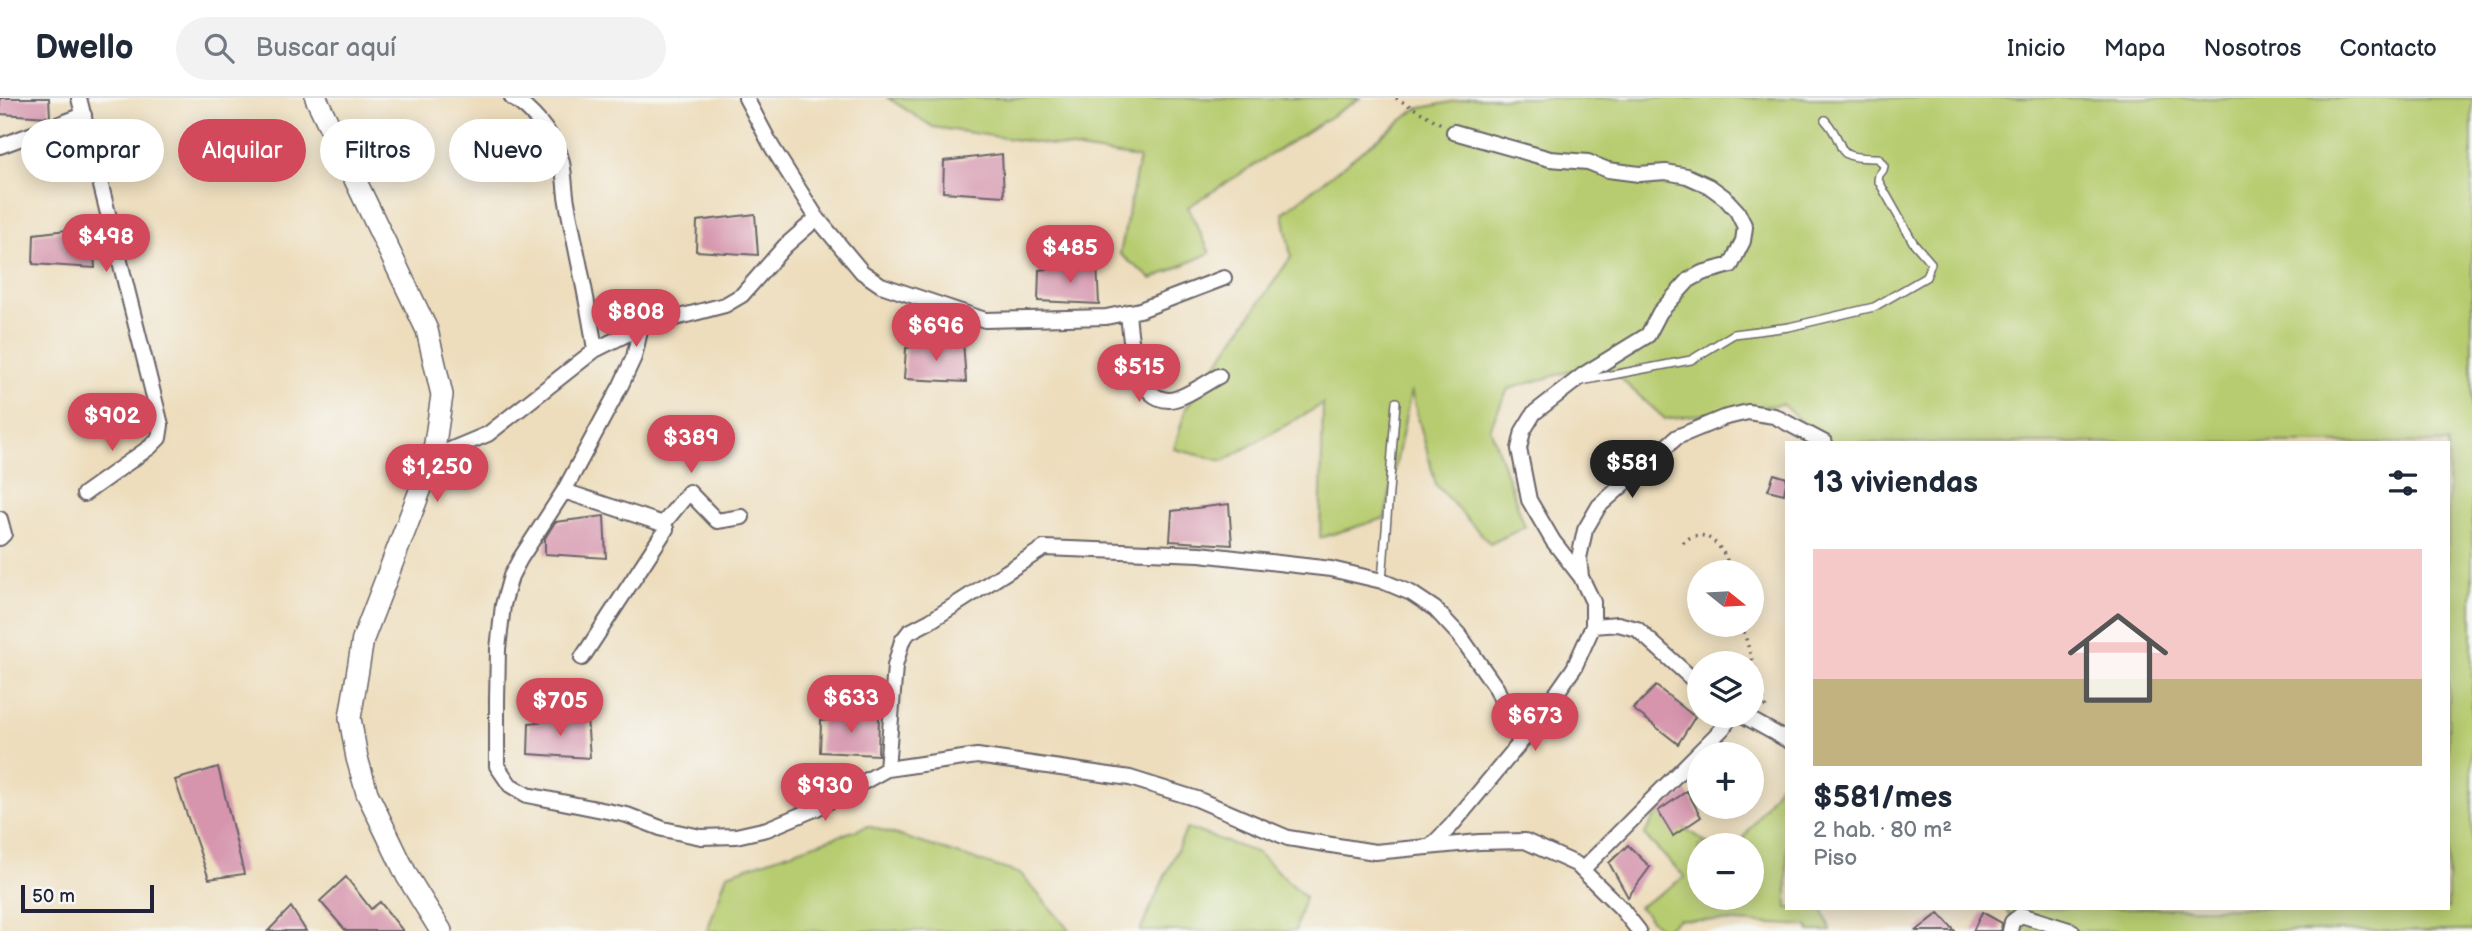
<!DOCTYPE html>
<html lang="es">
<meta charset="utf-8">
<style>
body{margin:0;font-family:"Balsamiq Sans",sans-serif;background:#f2f2f3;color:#1f2937;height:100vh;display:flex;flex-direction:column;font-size:26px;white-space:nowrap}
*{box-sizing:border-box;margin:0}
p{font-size:23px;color:#747a83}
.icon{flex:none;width:38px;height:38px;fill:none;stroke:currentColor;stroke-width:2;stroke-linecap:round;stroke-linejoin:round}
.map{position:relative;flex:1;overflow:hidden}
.sheet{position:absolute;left:1785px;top:343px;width:665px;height:469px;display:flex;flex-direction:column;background:#fff;border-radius:0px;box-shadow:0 4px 18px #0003}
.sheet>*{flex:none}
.banner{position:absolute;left:21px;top:21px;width:665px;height:63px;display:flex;gap:14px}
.needle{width:46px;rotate:108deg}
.tools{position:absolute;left:1687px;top:462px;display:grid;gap:14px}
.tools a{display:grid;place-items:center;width:77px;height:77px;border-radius:50%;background:#fff;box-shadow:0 4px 18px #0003;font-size:35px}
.scale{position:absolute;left:21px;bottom:18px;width:133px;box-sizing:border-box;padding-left:7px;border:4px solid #22223b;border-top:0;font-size:19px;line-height:24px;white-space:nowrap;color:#22223b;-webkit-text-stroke:5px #f6f6f2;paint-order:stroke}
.price{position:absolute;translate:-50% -60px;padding:0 16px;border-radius:24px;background:#d1495b;color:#fff;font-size:23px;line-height:46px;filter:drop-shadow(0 2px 4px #0008)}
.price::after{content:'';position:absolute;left:50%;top:42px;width:21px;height:16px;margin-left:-10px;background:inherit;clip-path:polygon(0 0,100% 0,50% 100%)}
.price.on{background:#222;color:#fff}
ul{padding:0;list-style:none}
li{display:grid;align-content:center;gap:14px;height:371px;padding:0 28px}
li span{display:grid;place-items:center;height:217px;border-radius:0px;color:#555}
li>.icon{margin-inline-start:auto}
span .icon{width:126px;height:126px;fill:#fffc;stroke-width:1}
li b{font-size:30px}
h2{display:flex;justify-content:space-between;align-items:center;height:84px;padding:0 28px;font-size:30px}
.tag{padding:0 24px;border-radius:32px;background:#fff;box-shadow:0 4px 18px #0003;font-size:24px;line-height:63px}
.tag.on{background:#d1495b;color:#fff}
header{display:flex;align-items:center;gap:42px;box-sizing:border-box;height:98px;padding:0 35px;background:#fff;border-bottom:2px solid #e0e1e3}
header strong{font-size:33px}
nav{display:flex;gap:38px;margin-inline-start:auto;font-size:24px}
.search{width:490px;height:63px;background:#f2f2f3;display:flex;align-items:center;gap:18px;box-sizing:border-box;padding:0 24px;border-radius:38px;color:#747a83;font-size:26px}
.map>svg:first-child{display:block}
</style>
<header>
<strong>Dwello</strong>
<div class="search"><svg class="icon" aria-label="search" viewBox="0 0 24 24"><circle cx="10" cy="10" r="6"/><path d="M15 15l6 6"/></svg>Buscar aquí</div>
<nav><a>Inicio</a><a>Mapa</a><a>Nosotros</a><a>Contacto</a></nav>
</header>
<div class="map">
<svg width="2472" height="833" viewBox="0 0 2472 833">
<rect width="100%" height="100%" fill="#f6f6f2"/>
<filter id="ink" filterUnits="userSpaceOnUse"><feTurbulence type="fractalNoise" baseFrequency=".0143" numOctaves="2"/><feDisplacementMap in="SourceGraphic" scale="14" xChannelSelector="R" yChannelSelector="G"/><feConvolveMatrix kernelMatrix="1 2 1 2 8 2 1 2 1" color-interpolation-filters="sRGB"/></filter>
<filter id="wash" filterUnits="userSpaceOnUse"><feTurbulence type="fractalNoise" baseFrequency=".00686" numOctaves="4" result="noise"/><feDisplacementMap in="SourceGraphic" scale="28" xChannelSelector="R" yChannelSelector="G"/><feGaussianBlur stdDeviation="1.57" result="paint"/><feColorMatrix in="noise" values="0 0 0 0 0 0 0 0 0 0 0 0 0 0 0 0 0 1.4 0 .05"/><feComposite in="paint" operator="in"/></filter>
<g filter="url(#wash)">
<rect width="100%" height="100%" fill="#edddbc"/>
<path fill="#b7cc70" stroke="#6c7756" stroke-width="2" d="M888,0H1360L1188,109L1210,155L1152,181L1120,156L1139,60L933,29Z
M1471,0H2472V833H2025L2004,810H2448V345H1825L1782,306L1665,321L1602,264L1508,291L1490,329L1525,429L1490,446L1436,387L1411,293L1385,420L1320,440L1323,306L1223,363L1174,351L1186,310L1291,159L1283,115L1416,11Z
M1787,676V810H1822L1831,833H1810L1808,828L1679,821L1662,833L1639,809L1685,779L1644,737L1658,713L1710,747H1699V800H1752V747H1739Z
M868,728L1021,776L1070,833H707L727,776Z
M1187,730L1258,755L1305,799L1295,833H1140Z"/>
<g id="blocks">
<path fill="#d695ad" d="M0,0H49L50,19L0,16Z
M1002,56L1004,98L943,94L944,63Z
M755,116L758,157L696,153L697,123Z
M92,129L95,170L33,166L34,136Z
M1097,165L1099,206L1038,203L1039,172Z
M963,243L966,284L904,281L906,250Z
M1774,376L1787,380L1784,396L1768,392Z
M1229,406L1232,447L1170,443L1172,413Z
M604,418L606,460L545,456V440L555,424Z
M1656,588L1695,619L1678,646L1633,611Z
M879,616L878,657L820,654L821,623Z
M587,619L590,660L528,656L529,625Z
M218,669L244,776L209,781L175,682Z
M1687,693L1701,719L1673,738L1658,713Z
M1628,747L1650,769L1628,799L1609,765Z
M346,779L371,811L380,804L403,833H346L320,803Z
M291,809L306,833H268Z
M1982,814L2002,825L2001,833H1973Z
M1939,815L1955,833H1916Z"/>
</g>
</g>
<g filter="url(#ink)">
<use href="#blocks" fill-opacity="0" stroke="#696368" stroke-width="2"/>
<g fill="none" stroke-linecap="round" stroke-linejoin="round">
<defs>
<path id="service" d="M1581,283L1691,262L1734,236L1789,229L1874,209L1926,179L1931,165L1913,144L1878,82L1879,77L1883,72L1884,68L1878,60C1828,60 1851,51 1825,22
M1382,483L1396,304"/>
<path id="minor" d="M79,0L161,327L159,340L150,349L84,396
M512,0C531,11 552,36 560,57C565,71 564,89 567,104C576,154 588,202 595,252
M746,0L772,49L817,120L862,174L881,187L985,222L1106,219L1140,212L1224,180
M1454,34L1550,61L1588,64L1608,72L1639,76L1666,74L1687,78L1709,88L1724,99L1737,113L1745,129L1743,143L1731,167L1702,175L1689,182L1660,214L1648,237L1583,277L1534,315L1523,333L1519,351L1529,402L1553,443L1581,479
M0,48L84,17
M1128,214C1130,239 1134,302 1169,302C1182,302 1207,284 1219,278
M641,229L634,259L621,287L564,393L520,461L511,478L503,507L498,551L497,602V668L510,687L527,697L627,717L663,731L701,739L736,738L767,731L817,710L887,671L977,658L1130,680L1197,701L1288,740L1375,754L1479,744L1525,743L1576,766L1621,810L1639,833
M433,359L488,336L595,252L641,229L725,207L742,197L785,148L817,120
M564,393L663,426L666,431L582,560
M0,421L4,436L0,440
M663,426L689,394L717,423L742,419
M1593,528L1618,526L1637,531L1699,587
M1744,618L1787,642
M887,671L895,568L902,543L909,534L930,523L1044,450L1200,456L1331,471L1382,483L1411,495L1435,511L1460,538L1497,591L1520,645
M1430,749L1451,728L1530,633L1574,570L1593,528V504L1581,479L1579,460L1585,432L1599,408L1677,339L1723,320L1748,314L1774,318L1825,345
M1582,772L1723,630L1731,618
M2010,833L2012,824L2021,817L2072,833"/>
<path id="secondary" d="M316,0L427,232L442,297L433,359L363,541L350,620L357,660L367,695L407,778L441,833"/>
</defs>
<use href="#service" stroke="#696368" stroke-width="10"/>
<use href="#minor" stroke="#696368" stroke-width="18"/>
<use href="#secondary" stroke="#696368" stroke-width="24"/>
<path stroke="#696368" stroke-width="3.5" stroke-dasharray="2 5" stroke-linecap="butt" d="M1396,0L1443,27
M1683,445C1704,423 1728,453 1730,474
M1742,527L1767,614"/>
<use href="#service" stroke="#fff" stroke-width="7"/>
<use href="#minor" stroke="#fff" stroke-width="14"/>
<use href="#secondary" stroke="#fff" stroke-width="21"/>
</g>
</g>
</svg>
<div class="tools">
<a><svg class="needle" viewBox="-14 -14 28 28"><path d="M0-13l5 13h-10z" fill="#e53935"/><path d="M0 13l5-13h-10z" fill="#747a83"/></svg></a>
<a><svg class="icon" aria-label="layers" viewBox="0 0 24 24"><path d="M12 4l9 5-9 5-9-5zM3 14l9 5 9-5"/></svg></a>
<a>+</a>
<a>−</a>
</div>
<div class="scale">50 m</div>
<b class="price" style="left:106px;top:176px">$498</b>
<b class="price" style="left:1070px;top:187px">$485</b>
<b class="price" style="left:636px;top:251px">$808</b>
<b class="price" style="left:936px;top:265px">$696</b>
<b class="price" style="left:1139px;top:306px">$515</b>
<b class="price" style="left:112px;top:355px">$902</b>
<b class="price" style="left:691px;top:377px">$389</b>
<b class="price on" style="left:1632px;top:402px">$581</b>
<b class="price" style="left:437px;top:406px">$1,250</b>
<b class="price" style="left:851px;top:637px">$633</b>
<b class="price" style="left:560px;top:640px">$705</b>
<b class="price" style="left:1535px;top:655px">$673</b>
<b class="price" style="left:825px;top:725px">$930</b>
<div class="banner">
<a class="tag">Comprar</a>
<a class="tag on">Alquilar</a>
<a class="tag">Filtros</a>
<a class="tag">Nuevo</a>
</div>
<section class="sheet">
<h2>13 viviendas<svg class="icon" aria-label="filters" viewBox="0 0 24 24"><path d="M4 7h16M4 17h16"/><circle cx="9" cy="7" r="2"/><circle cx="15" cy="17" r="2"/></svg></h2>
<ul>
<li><span style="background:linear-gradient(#f6c9c9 60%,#c2b280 0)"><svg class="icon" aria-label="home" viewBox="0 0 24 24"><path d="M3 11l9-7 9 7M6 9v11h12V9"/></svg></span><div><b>$581/mes</b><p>2 hab. · 80 m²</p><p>Piso</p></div></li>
</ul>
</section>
</div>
